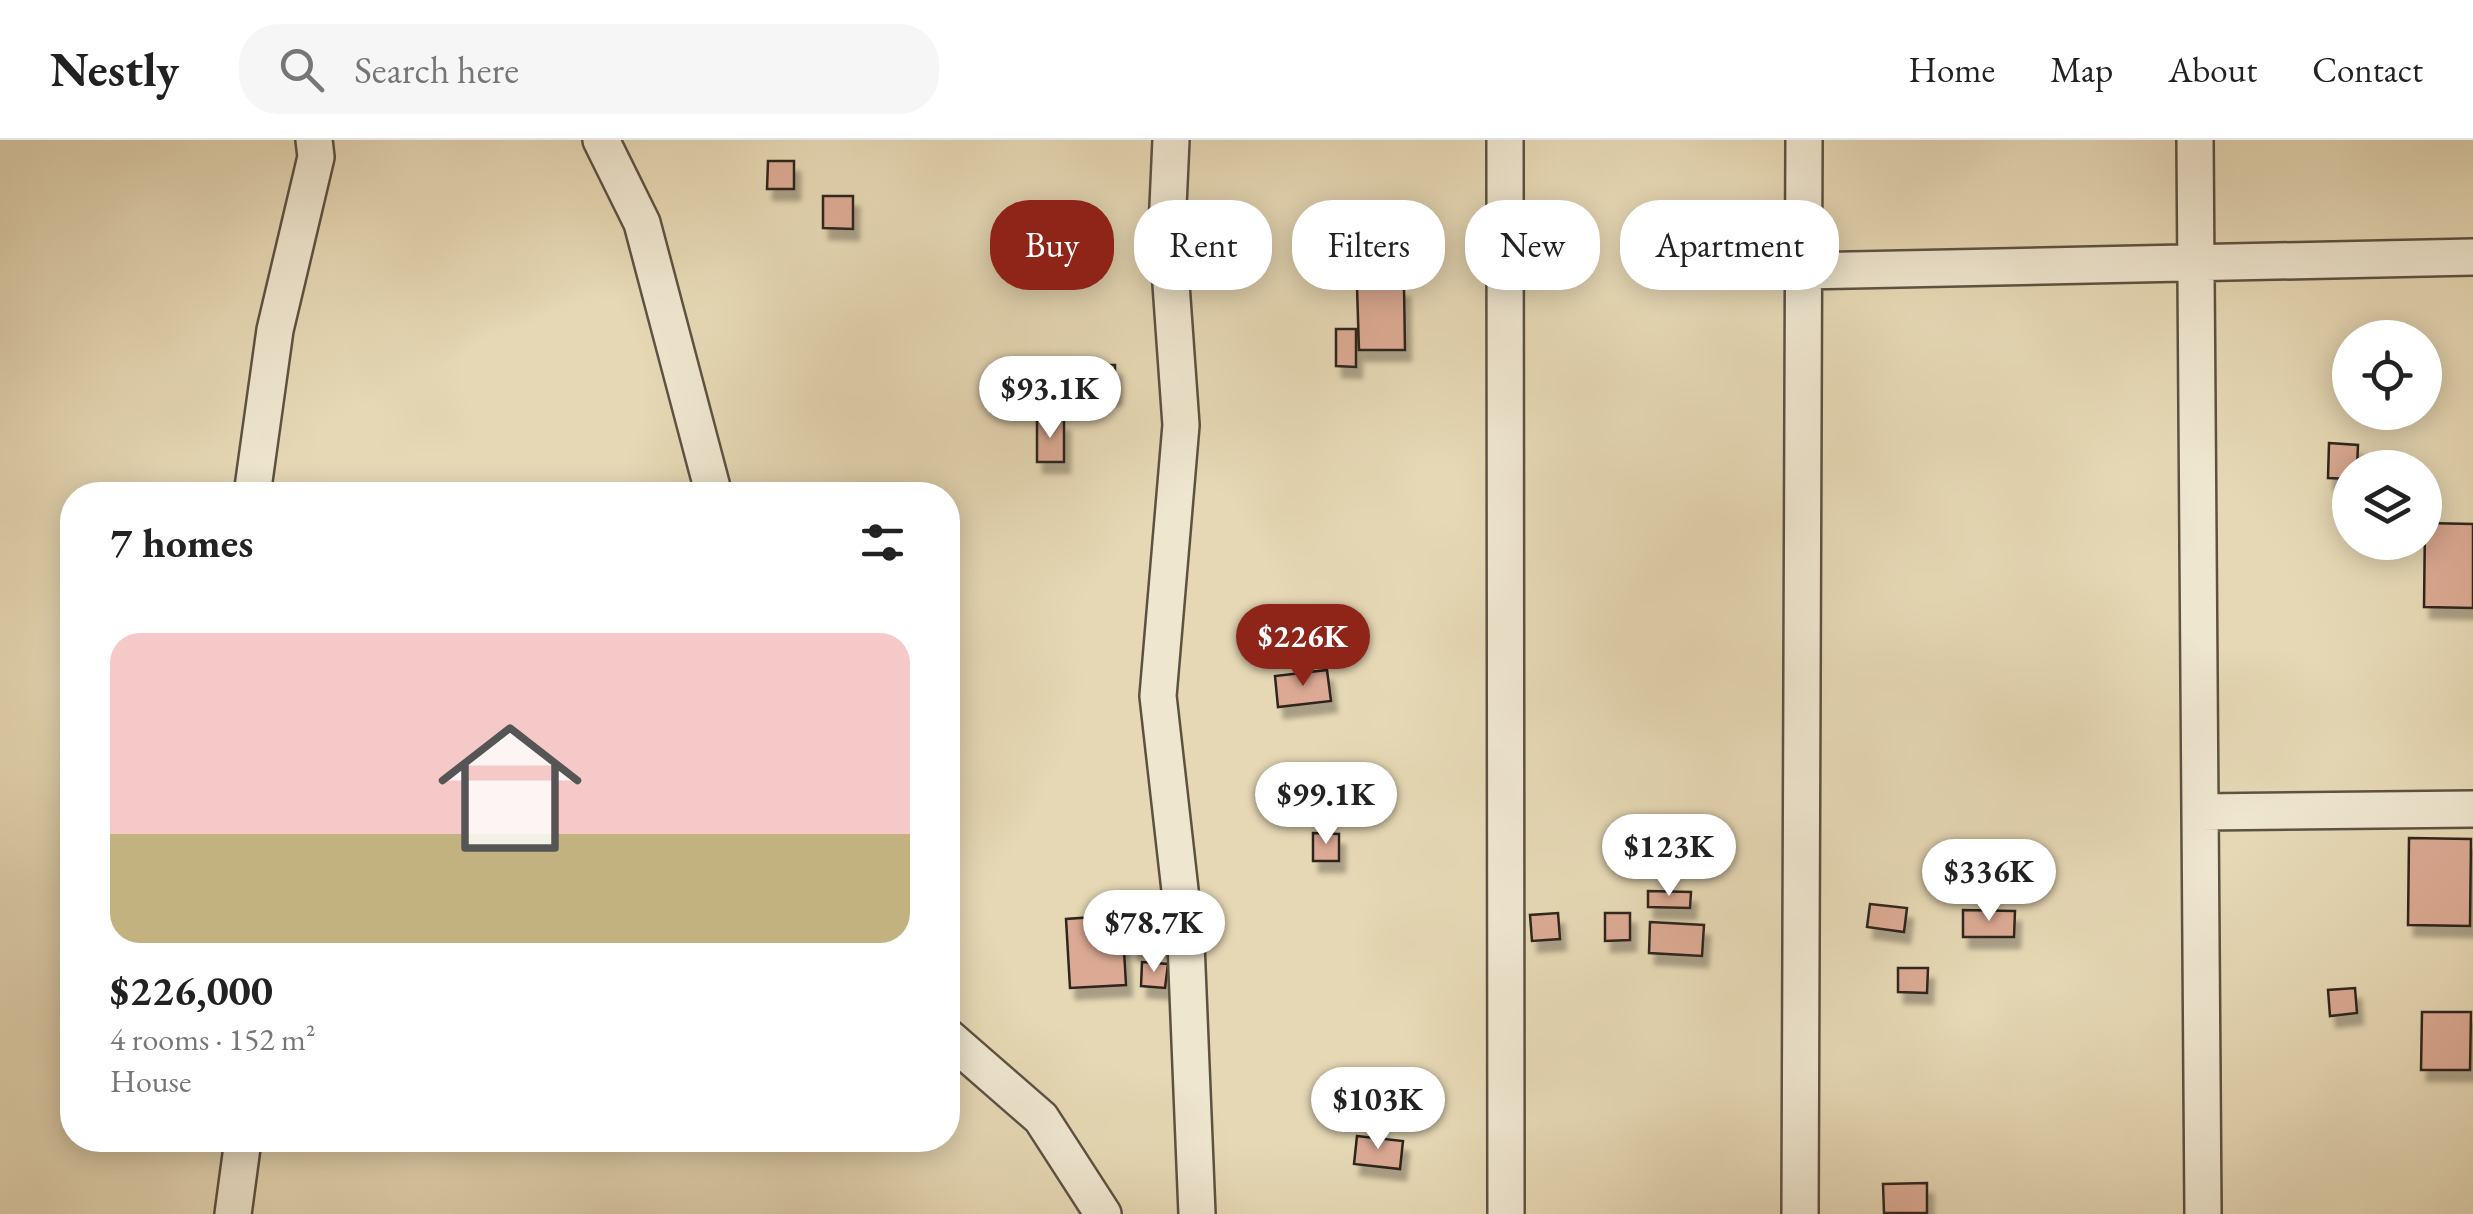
<!DOCTYPE html>
<meta charset="utf-8">
<style>
body{margin:0;font-family:"EB Garamond",serif;background:#f6f6f6;color:#222;height:100vh;display:flex;flex-direction:column;font-size:38px;white-space:nowrap}
*{box-sizing:border-box;margin:0}
p{font-size:32px;color:#767676}
.icon{flex:none;width:55px;height:55px;fill:none;stroke:currentColor;stroke-width:2;stroke-linecap:round;stroke-linejoin:round}
.map{position:relative;flex:1;overflow:hidden}
.panel{position:absolute;left:60px;top:342px;width:900px;height:670px;display:flex;flex-direction:column;background:#fff;border-radius:40px;box-shadow:0 5px 25px #0003}
.panel>*{flex:none}
.banner{position:absolute;left:990px;top:60px;width:950px;height:90px;display:flex;gap:20px}
.tools{position:absolute;left:2332px;top:180px;display:grid;gap:20px}
.tools a{display:grid;place-items:center;width:110px;height:110px;border-radius:50%;background:#fff;box-shadow:0 5px 25px #0003;font-size:50px}
.price{position:absolute;translate:-50% -85px;padding:0 22px;border-radius:35px;background:#fff;color:#222;font-size:32px;line-height:65px;filter:drop-shadow(0 2px 5px #0008)}
.price::after{content:'';position:absolute;left:50%;top:60px;width:30px;height:22px;margin-left:-15px;background:inherit;clip-path:polygon(0 0,100% 0,50% 100%)}
.price.selected{background:#8f2418;color:#fff}
ul{padding:0;list-style:none}
li{display:grid;align-content:center;gap:20px;height:530px;padding:0 50px}
li span{display:grid;place-items:center;height:310px;border-radius:30px;color:#555}
li>.icon{margin-inline-start:auto}
span .icon{width:180px;height:180px;fill:#fffc;stroke-width:1}
li b{font-size:42px}
h2{display:flex;justify-content:space-between;align-items:center;height:120px;padding:0 50px;font-size:42px}
.pill{padding:0 35px;border-radius:40px;background:#fff;box-shadow:0 5px 25px #0003;font-size:35px;line-height:90px}
.pill.selected{background:#8f2418;color:#fff}
header{display:flex;align-items:center;gap:60px;box-sizing:border-box;height:140px;padding:0 50px;background:#fff;border-bottom:2px solid #e0e0e0}
header strong{font-size:48px}
nav{display:flex;gap:55px;margin-inline-start:auto;font-size:35px}
.search{width:700px;height:90px;background:#f6f6f6;display:flex;align-items:center;gap:25px;box-sizing:border-box;padding:0 35px;border-radius:40px;color:#767676;font-size:38px}
.map>svg:first-child{display:block}
</style>
<header>
<strong>Nestly</strong>
<div class="search"><svg class="icon" aria-label="search" viewBox="0 0 24 24"><circle cx="10" cy="10" r="6"/><path d="M15 15l6 6"/></svg>Search here</div>
<nav><a>Home</a><a>Map</a><a>About</a><a>Contact</a></nav>
</header>
<div class="map">
<svg width="2473" height="1074" viewBox="0 0 2473 1074">
<defs>
<filter id="shadow"><feDropShadow dx="6" dy="11" stdDeviation="2.5" flood-color="#0004"/></filter>
</defs>
<rect width="100%" height="100%" fill="#e6d8b5"/>
<filter id="stains"><feTurbulence type="fractalNoise" baseFrequency=".002" numOctaves="4"/><feColorMatrix values="0 0 0 0 .2 0 0 0 0 .09 0 0 0 0 .02 0 0 0 .5 -.17"/></filter>
<radialGradient id="worn" r=".72"><stop offset=".6" stop-color="#630" stop-opacity="0"/><stop offset="1" stop-color="#630" stop-opacity=".3"/></radialGradient>
<path fill="#dcaa94" stroke="#2f251b" stroke-width="2.5" filter="url(#shadow)" d="M768,21H794V49H767Z
M823,56H853V89L823,88Z
M1404,146L1405,210H1359L1357,147Z
M1336,189H1356V227L1336,226Z
M1062,225H1115V254L1062,253Z
M1037,280H1064V322H1037Z
M2329,303L2358,305L2357,328H2350V339L2328,338Z
M2425,383L2473,384V468L2424,467Z
M1327,530L1331,561L1278,567L1275,536Z
M1313,693L1339,694V721H1313Z
M2409,698L2471,699L2470,786L2408,785Z
M1648,751L1691,752L1690,768L1648,767Z
M1870,764L1907,768L1904,792L1867,787Z
M1163,770L1165,807L1132,809L1129,771Z
M1963,770L2015,771L2014,797H1963Z
M1558,773L1560,799L1532,801L1530,775Z
M1605,773H1630V800L1605,801Z
M1122,775L1126,845L1070,848L1066,779Z
M1650,782L1704,785L1702,816L1649,813Z
M1142,822L1168,824L1165,848L1141,846Z
M1898,828H1928L1927,853L1898,852Z
M2355,848L2357,873L2330,876L2328,850Z
M2422,872H2471L2470,930H2421Z
M1357,996L1403,1001L1400,1029L1354,1024Z
M1927,1043V1073H1884L1883,1044Z"/>
<g fill="none" stroke-linecap="round" stroke-linejoin="round">
<defs>
<path id="street" d="M601,0L642,83L714,355
M1171,0L1167,88L1181,285L1158,556L1186,803L1197,1074
M1505,0L1506,1074
M2195,0L2203,1074
M1803,131L2473,117
M252,355L275,190L316,17L314,0
M2201,672L2473,669
M948,897L1041,978L1103,1074
M233,1074L243,1000
M1800,1074L1804,0"/>
</defs>
<use href="#street" stroke="#5d5242" stroke-width="40"/>
<use href="#street" stroke="#efe6cf" stroke-width="35"/>
</g>
<rect width="100%" height="100%" filter="url(#stains)"/>
<rect width="100%" height="100%" fill="url(#worn)"/>
</svg>
<div class="tools">
<a><svg class="icon" aria-label="locate" viewBox="0 0 24 24"><circle cx="12" cy="12" r="6"/><path d="M12 2v4M12 18v4M2 12h4M18 12h4"/></svg></a>
<a><svg class="icon" aria-label="layers" viewBox="0 0 24 24"><path d="M12 4l9 5-9 5-9-5zM3 14l9 5 9-5"/></svg></a>
</div>
<b class="price" style="left:1050px;top:301px">$93.1K</b>
<b class="price selected" style="left:1303px;top:549px">$226K</b>
<b class="price" style="left:1326px;top:707px">$99.1K</b>
<b class="price" style="left:1669px;top:759px">$123K</b>
<b class="price" style="left:1989px;top:784px">$336K</b>
<b class="price" style="left:1154px;top:835px">$78.7K</b>
<b class="price" style="left:1378px;top:1012px">$103K</b>
<div class="banner">
<a class="pill selected">Buy</a>
<a class="pill">Rent</a>
<a class="pill">Filters</a>
<a class="pill">New</a>
<a class="pill">Apartment</a>
</div>
<section class="panel">
<h2>7 homes<svg class="icon" aria-label="filters" viewBox="0 0 24 24"><path d="M4 7h16M4 17h16"/><circle cx="9" cy="7" r="2"/><circle cx="15" cy="17" r="2"/></svg></h2>
<ul>
<li><span style="background:linear-gradient(#f6c9c9 65%,#c2b280 0)"><svg class="icon" aria-label="home" viewBox="0 0 24 24"><path d="M3 11l9-7 9 7M6 9v11h12V9"/></svg></span><div><b>$226,000</b><p>4 rooms · 152 m²</p><p>House</p></div></li>
</ul>
</section>
</div>
